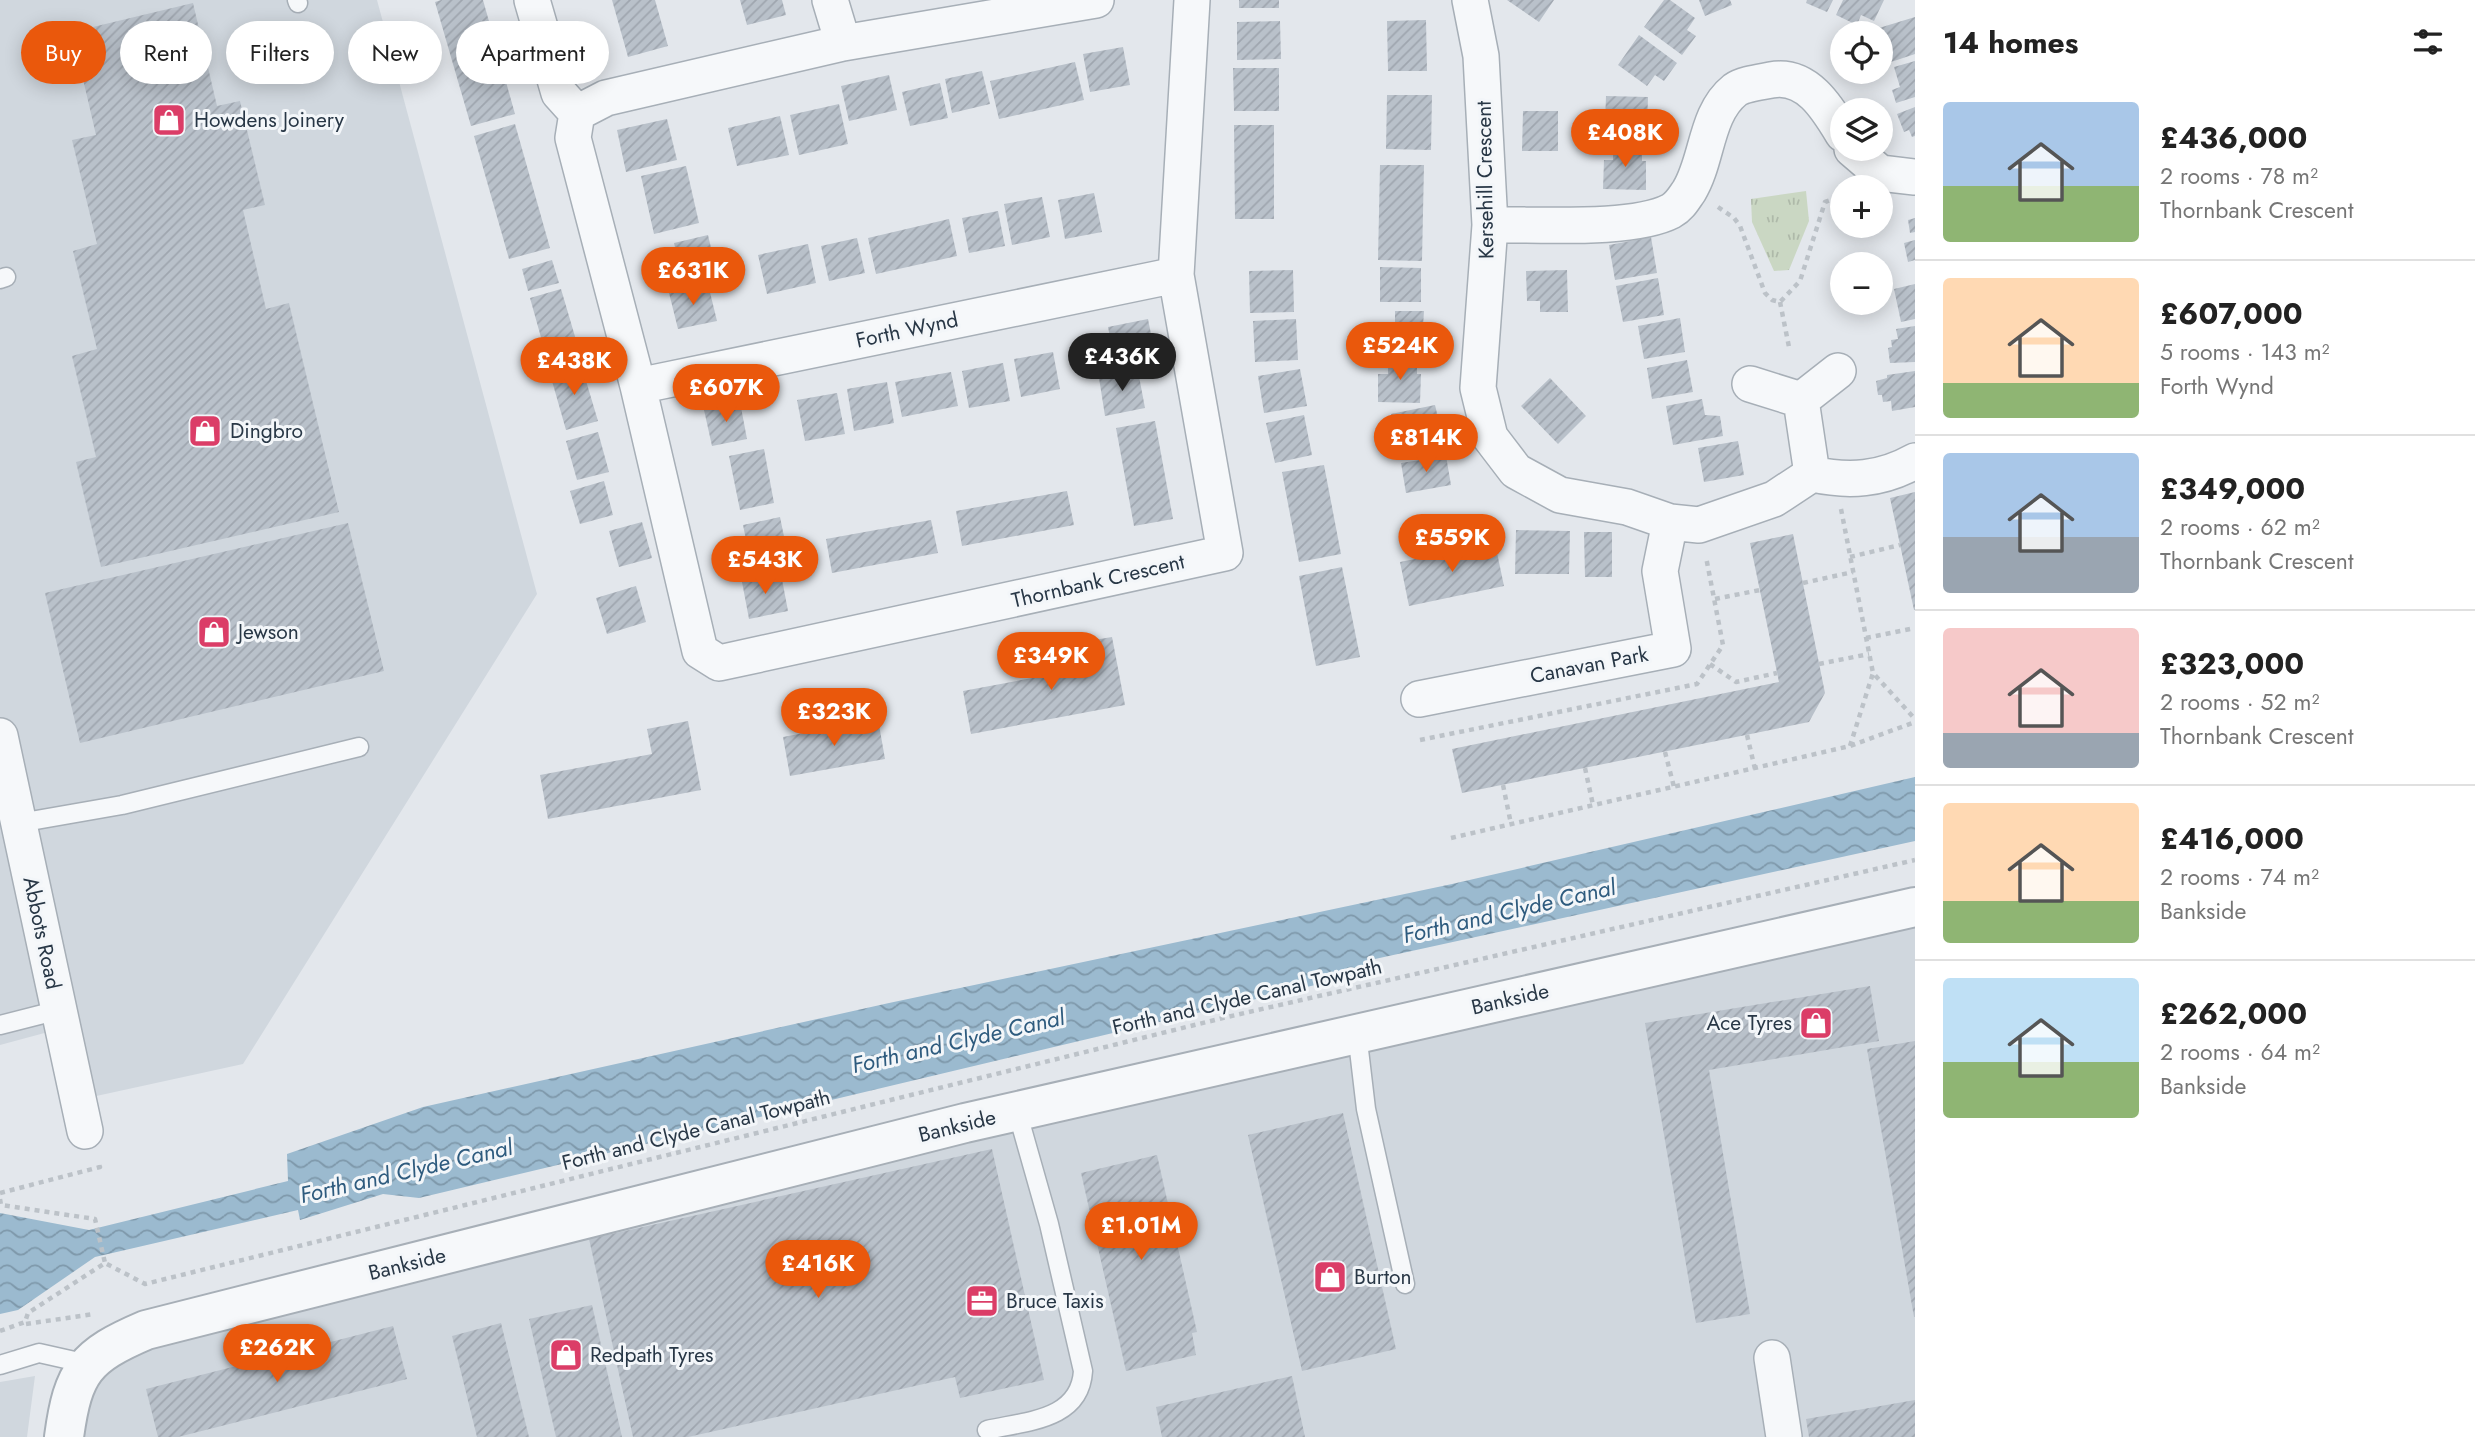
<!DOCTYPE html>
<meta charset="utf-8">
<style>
body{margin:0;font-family:Jost,sans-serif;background:#f2f2f2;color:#222;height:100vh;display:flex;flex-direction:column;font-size:26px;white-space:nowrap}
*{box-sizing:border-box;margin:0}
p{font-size:23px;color:#767676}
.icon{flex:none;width:38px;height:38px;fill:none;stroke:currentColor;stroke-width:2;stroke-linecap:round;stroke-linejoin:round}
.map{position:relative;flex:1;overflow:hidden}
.side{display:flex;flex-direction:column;background:#fff;width:560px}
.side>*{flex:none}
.guide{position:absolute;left:21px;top:21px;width:665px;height:63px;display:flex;gap:14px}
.fabs{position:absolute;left:1830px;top:21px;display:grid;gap:14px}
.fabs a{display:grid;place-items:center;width:63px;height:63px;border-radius:50%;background:#fff;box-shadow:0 4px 18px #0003;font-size:35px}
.price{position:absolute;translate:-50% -60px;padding:0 16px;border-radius:24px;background:#ea580c;color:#fff;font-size:23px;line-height:46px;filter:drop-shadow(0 2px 4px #0008)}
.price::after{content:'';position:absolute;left:50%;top:42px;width:21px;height:16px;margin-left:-10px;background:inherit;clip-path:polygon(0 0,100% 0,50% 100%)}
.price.selected{background:#222;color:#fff}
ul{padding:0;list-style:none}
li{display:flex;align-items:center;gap:21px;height:175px;padding:0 28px}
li+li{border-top:2px solid #e0e0e0}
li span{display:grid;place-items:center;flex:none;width:196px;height:140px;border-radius:7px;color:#555}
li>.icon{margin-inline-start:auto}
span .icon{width:84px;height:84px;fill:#fffc;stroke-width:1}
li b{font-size:30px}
h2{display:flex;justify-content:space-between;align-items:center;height:84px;padding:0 28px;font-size:30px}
.tag{padding:0 24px;border-radius:32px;background:#fff;box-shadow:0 4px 18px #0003;font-size:24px;line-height:63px}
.tag.selected{background:#ea580c;color:#fff}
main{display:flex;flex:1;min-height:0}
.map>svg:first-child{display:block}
</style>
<main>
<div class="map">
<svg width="1915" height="1437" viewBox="0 0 1915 1437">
<defs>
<pattern id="park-tufts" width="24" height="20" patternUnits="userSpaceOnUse" patternTransform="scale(1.75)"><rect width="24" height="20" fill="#cad7c3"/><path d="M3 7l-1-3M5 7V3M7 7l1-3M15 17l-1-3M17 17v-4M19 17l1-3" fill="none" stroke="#aeb9a9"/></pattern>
<pattern id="water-waves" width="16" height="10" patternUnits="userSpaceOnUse" patternTransform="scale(1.75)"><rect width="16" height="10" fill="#9bbacf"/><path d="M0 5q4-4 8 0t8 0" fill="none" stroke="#7e98aa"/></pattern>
<pattern id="building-hatch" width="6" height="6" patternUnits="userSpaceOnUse" patternTransform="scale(1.75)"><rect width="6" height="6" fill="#b9c1ca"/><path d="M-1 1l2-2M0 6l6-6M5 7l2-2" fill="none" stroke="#9fa6af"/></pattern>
</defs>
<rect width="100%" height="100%" fill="#e3e7ec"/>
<path fill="#d0d7de" d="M0,0H377L537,594L243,1064L78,1100L63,1028L0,1045Z
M1915,907V1437H64L113,1344Z
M35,1376L27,1437H0V1382Z"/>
<path fill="url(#park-tufts)" d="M1806,191L1809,221L1789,270L1774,271L1752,222L1751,199Z"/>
<path fill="url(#water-waves)" d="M1915,777V841L1375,959L1357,975L419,1198L383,1194L300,1220L298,1210L95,1257L18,1310L0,1314V1213L89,1230L288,1181L287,1154L423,1107L889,1003L1452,884Z"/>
<path fill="url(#building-hatch)" d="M441,0H483L515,114L471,126L435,2Z
M612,0H655L668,46L628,57Z
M740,0H782L786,15L747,25Z
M1239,0H1279V8H1239Z
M1507,0H1554L1539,22Z
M1664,0H1670L1695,18L1687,30L1696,36L1682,55L1644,27Z
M1699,0H1730L1732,5L1705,16Z
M1807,0H1833L1827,12L1806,3Z
M1843,0H1884L1874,21L1861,15L1857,25L1836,15Z
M193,3L217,106L240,101L265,205L243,210L266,309L289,303L339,512L101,567L76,462L96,457L72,356L97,349L73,251L97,244L72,140L96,135L72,32Z
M1915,17V54L1882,65L1881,50L1886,48L1879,28Z
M1426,20L1427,71H1388L1387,21Z
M1280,21L1281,59L1237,60V22Z
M1639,35L1677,63L1664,81L1655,75L1647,86L1618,65Z
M1123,47L1130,85L1090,92L1083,54Z
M1915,61V97L1896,103L1892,90L1900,87L1894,67Z
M1075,62L1084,100L999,119L990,81Z
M1233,68H1279V111H1234Z
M982,71L990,104L952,113L945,79Z
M889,75L897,110L849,121L841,86Z
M940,83L948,118L910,126L902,92Z
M1387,95H1432L1431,150L1386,149Z
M1606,96L1648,97L1647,126H1643L1642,141L1613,140L1614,125L1605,124Z
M839,104L848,144L799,155L790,115Z
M1915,107V136L1912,137L1909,130L1904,132L1897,114Z
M1523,111H1558V151H1522Z
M780,116L789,155L737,166L728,128Z
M667,119L677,160L626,172L617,130Z
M515,124L550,248L509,259L474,136Z
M1234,125H1274V219H1235Z
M1613,145L1642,146V161H1646V190L1603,189L1604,160H1613Z
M1380,165H1424L1422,261L1378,260Z
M686,166L699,223L654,234L641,176Z
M1094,193L1102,232L1065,239L1058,200Z
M1042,197L1050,237L1012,245L1004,204Z
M998,211L1005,246L969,253L962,218Z
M1915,218V232L1910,233L1908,220Z
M949,219L957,256L876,274L868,238Z
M708,235L716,269L682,277L674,243Z
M1651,237L1657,273L1615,280L1609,245Z
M857,238L865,273L829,281L821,246Z
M1915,240V260L1908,262L1904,243Z
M808,244L816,283L767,294L758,255Z
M552,260L559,283L528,291L522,269Z
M1380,267L1421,268V302H1380Z
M1293,270L1294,312L1250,313L1249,271Z
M1567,270L1568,312H1540V301H1527L1526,271Z
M1658,278L1664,315L1623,322L1616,286Z
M708,284L717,321L678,329L669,293Z
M1915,284V319L1901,322L1894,289Z
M561,289L579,350L547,359L530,298Z
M1395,311H1424L1423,326H1428L1427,355L1385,354V325H1395Z
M1680,318L1685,352L1644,359L1638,326Z
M1148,319L1155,354L1115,362L1108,327Z
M1296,319L1298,360L1255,362L1253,321Z
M1915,326V362L1890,363L1888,348L1892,347L1891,340L1898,339L1896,329Z
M1053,352L1060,389L1021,397L1014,359Z
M1388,359H1417V374H1421L1420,403L1378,402V374H1388Z
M1687,360L1693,392L1652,399L1647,368Z
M1003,363L1010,401L969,408L962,371Z
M581,364L598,421L566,430L550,374Z
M1300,369L1307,406L1264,413L1258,376Z
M1138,371L1145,408L1105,416L1099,378Z
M1915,371V407L1892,411L1891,401L1883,402L1882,395H1878L1876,381L1887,378V375Z
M951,372L958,406L902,417L895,382Z
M1550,378L1586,416L1558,444L1521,406Z
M887,382L894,423L854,431L847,389Z
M837,393L845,434L805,441L797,400Z
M1702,399L1705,415L1720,416L1723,436L1673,445L1666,406Z
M740,402L747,439L712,446L704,410Z
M1435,405L1442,434L1398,443L1391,414Z
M1304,415L1312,455L1275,463L1266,423Z
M1155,421L1173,519L1134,526L1116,428Z
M598,432L609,472L577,480L566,441Z
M1738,441L1744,475L1704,482L1698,448Z
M764,449L774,503L740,510L729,456Z
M1446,456L1451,485L1406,493L1401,463Z
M1324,465L1341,554L1299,562L1282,472Z
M604,481L613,515L580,524L570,491Z
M1067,491L1074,525L962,546L956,511Z
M1915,492V610H1914L1890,498Z
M780,517L787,551L750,559L743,525Z
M931,520L938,553L832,573L826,539Z
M642,522L652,558L619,567L609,531Z
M348,523L384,671L80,743L45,593Z
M1516,530L1570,531L1569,574H1515Z
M1584,532H1612V577H1585Z
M1793,534L1825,693L1809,722L1462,793L1452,749L1779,682L1750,543Z
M1495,543L1504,586L1409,606L1400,562Z
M1342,567L1360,657L1316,666L1299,576Z
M781,574L788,611L749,619L742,582Z
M636,586L646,622L607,634L596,598Z
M1112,637L1125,705L971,734L963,691L1075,670L1070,644Z
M878,719L885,759L790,776L783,737Z
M688,721L701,790L548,819L540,775L652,754L647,729Z
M1870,986L1879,1041L1709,1070L1750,1314L1696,1323L1645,1023Z
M1915,1041V1317H1914L1867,1049Z
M1343,1113L1396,1349L1302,1371L1248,1135Z
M992,1149L1044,1380L960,1398L955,1377L688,1437H633L589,1239Z
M1157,1155L1197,1332L1192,1333L1196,1355L1126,1371L1081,1173Z
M592,1305L622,1437H556L529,1319Z
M501,1323L529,1437H477L452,1336Z
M393,1326L407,1379L178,1437H158L146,1389Z
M1292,1376L1305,1437H1162L1156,1407Z
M1915,1400V1437H1809L1806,1419Z"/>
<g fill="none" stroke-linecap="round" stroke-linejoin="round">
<defs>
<path id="service" d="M297,0L298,3
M0,279L6,277
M19,823L122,805L359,747
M0,1025L59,1010
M1357,1033L1366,1109L1405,1284
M0,1365L39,1353L88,1364
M987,1430C1027,1421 1080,1420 1083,1371L1049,1224L1017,1111"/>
<path id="minor" d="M532,0L559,93L577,113
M830,0L843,43L1096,0
M1470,0L1481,56L1490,225L1478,388L1490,437L1516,471L1560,495L1627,507L1670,522L1699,525L1774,499L1812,474C1849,482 1881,480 1915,461
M843,43L606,98L577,113L573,138L638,386L700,651L719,663L1225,553L1176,275L1192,0
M1852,149L1880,173L1915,177
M1490,225C1536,224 1633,231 1671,211C1680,206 1684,198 1689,191C1708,160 1705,114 1735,90C1743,84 1761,82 1771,80C1807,73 1828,109 1843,134
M1750,384L1801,400L1812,474
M638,386L1176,275
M1801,400L1838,371
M1419,699L1673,649L1660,571L1670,522
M0,736L85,1131
M1772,1358L1784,1437"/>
<path id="tertiary" d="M64,1437C73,1371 85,1356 146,1330L965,1123L1915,907"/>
</defs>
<use href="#service" stroke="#a7afb7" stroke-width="21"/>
<use href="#minor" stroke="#a7afb7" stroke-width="38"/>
<use href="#tertiary" stroke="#a7afb7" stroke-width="42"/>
<path stroke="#bcc2c8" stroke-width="4.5" stroke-dasharray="5 5" stroke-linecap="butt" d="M1718,207L1734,218L1740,226L1765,293L1772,300L1780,302L1800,281L1825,202L1843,196
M1780,302L1789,347
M1841,509L1873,673
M1850,557L1900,545
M1803,583L1853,572
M1715,599L1760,590
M1866,638L1915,628
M1710,664L1736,682L1777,673
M1819,664L1869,654
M1747,735L1755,769
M1420,740L1697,684L1723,645L1706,557
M1850,746L1873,673L1915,719
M1665,752L1674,787
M1585,768L1593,805
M1503,785L1511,824
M1451,838L1850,746L1915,722
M0,1193L100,1167L97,1161
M0,1199L1,1205L95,1219L105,1263
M26,1324L94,1314
M0,1331L25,1322L28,1313L105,1263L145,1284L1227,1017L1915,860"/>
<use href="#service" stroke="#f6f8fa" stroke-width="18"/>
<use href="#minor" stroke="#f6f8fa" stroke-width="35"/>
<use href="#tertiary" stroke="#f6f8fa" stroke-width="38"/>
</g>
<defs>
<symbol id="shop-square" viewBox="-11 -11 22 22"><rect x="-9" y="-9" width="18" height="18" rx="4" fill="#db3d67" stroke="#f3f6f9"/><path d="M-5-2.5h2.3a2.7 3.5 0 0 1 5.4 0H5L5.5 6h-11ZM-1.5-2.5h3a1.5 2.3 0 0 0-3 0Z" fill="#fff"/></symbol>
<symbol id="office-square" viewBox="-11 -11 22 22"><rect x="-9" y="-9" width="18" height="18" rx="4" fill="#db3d67" stroke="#f3f6f9"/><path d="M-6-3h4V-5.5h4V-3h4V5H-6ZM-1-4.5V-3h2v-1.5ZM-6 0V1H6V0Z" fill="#fff"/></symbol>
</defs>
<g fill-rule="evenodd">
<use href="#shop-square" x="150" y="101" width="38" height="38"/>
<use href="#shop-square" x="186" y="412" width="38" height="38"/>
<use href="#shop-square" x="195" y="613" width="38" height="38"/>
<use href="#shop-square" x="1797" y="1004" width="38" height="38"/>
<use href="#shop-square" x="1311" y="1258" width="38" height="38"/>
<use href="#office-square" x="963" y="1282" width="38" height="38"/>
<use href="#shop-square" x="547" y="1336" width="38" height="38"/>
</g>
<g text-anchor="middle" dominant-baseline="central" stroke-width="6" stroke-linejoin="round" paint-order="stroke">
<g font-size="21" fill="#283746" stroke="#f3f6f9" text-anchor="start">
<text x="194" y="120">Howdens Joinery</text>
<text x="230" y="431">Dingbro</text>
<text x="238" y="632">Jewson</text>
<text x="1792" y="1023" text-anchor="end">Ace Tyres</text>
<text x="1354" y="1277">Burton</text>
<text x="1006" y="1301">Bruce Taxis</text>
<text x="590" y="1355">Redpath Tyres</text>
</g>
<g font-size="21" fill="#283746" stroke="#f3f6f9">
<text transform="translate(1485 180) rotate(-91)">Kersehill Crescent</text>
<text transform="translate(907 330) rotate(-12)">Forth Wynd</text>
<text transform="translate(1098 581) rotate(-13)">Thornbank Crescent</text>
<text transform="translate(1589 665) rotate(-11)">Canavan Park</text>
<text transform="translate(42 933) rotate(78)">Abbots Road</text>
<text transform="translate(1247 997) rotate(-13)">Forth and Clyde Canal Towpath</text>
<text transform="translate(1510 999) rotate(-13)">Bankside</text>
<text transform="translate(957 1126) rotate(-14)">Bankside</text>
<text transform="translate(696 1130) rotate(-14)">Forth and Clyde Canal Towpath</text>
<text transform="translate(407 1264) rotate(-14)">Bankside</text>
</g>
<g font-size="23" font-style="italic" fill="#2e5b7e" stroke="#f3f6f9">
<text transform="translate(1509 911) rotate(-13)">Forth and Clyde Canal</text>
<text transform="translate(958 1041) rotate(-13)">Forth and Clyde Canal</text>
<text transform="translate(406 1171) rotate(-13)">Forth and Clyde Canal</text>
</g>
</g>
</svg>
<div class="fabs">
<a><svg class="icon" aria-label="locate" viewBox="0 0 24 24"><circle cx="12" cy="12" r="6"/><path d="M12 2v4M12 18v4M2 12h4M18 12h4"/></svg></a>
<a><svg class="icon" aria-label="layers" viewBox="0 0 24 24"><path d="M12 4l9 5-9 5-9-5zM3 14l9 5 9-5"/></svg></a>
<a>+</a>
<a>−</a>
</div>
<b class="price" style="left:1625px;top:169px">£408K</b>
<b class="price" style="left:693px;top:307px">£631K</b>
<b class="price" style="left:1400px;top:382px">£524K</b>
<b class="price selected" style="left:1122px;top:393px">£436K</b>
<b class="price" style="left:574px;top:397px">£438K</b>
<b class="price" style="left:726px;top:424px">£607K</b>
<b class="price" style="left:1426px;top:474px">£814K</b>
<b class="price" style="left:1452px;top:574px">£559K</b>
<b class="price" style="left:765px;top:596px">£543K</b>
<b class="price" style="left:1051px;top:692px">£349K</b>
<b class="price" style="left:834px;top:748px">£323K</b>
<b class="price" style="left:1141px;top:1262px">£1.01M</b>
<b class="price" style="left:818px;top:1300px">£416K</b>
<b class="price" style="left:277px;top:1384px">£262K</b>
<div class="guide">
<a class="tag selected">Buy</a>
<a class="tag">Rent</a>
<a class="tag">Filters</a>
<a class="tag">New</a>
<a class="tag">Apartment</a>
</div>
</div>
<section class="side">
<h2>14 homes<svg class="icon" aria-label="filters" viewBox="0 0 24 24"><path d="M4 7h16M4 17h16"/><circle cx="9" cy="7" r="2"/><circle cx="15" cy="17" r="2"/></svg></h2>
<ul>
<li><span style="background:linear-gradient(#a9c7e8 60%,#8fb573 0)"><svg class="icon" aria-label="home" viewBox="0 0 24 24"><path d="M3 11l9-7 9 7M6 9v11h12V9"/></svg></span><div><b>£436,000</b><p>2 rooms · 78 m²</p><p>Thornbank Crescent</p></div></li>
<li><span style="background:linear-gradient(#ffd9b3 75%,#8fb573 0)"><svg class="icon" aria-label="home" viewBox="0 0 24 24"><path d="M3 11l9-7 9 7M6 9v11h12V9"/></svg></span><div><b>£607,000</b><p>5 rooms · 143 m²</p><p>Forth Wynd</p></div></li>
<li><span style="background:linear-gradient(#a9c7e8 60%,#9aa5b1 0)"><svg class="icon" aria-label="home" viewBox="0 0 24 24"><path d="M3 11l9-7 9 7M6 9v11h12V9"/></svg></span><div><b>£349,000</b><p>2 rooms · 62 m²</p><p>Thornbank Crescent</p></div></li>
<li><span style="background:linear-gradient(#f6c9c9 75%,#9aa5b1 0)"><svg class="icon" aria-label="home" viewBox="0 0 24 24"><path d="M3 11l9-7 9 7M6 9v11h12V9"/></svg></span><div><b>£323,000</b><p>2 rooms · 52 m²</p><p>Thornbank Crescent</p></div></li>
<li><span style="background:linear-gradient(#ffd9b3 70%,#8fb573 0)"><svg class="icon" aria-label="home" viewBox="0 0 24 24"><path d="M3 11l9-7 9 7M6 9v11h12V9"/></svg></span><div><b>£416,000</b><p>2 rooms · 74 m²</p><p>Bankside</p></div></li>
<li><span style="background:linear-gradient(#bfe0f5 60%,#8fb573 0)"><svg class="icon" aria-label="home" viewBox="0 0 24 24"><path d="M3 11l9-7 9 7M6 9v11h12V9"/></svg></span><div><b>£262,000</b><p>2 rooms · 64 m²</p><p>Bankside</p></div></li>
</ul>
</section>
</main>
